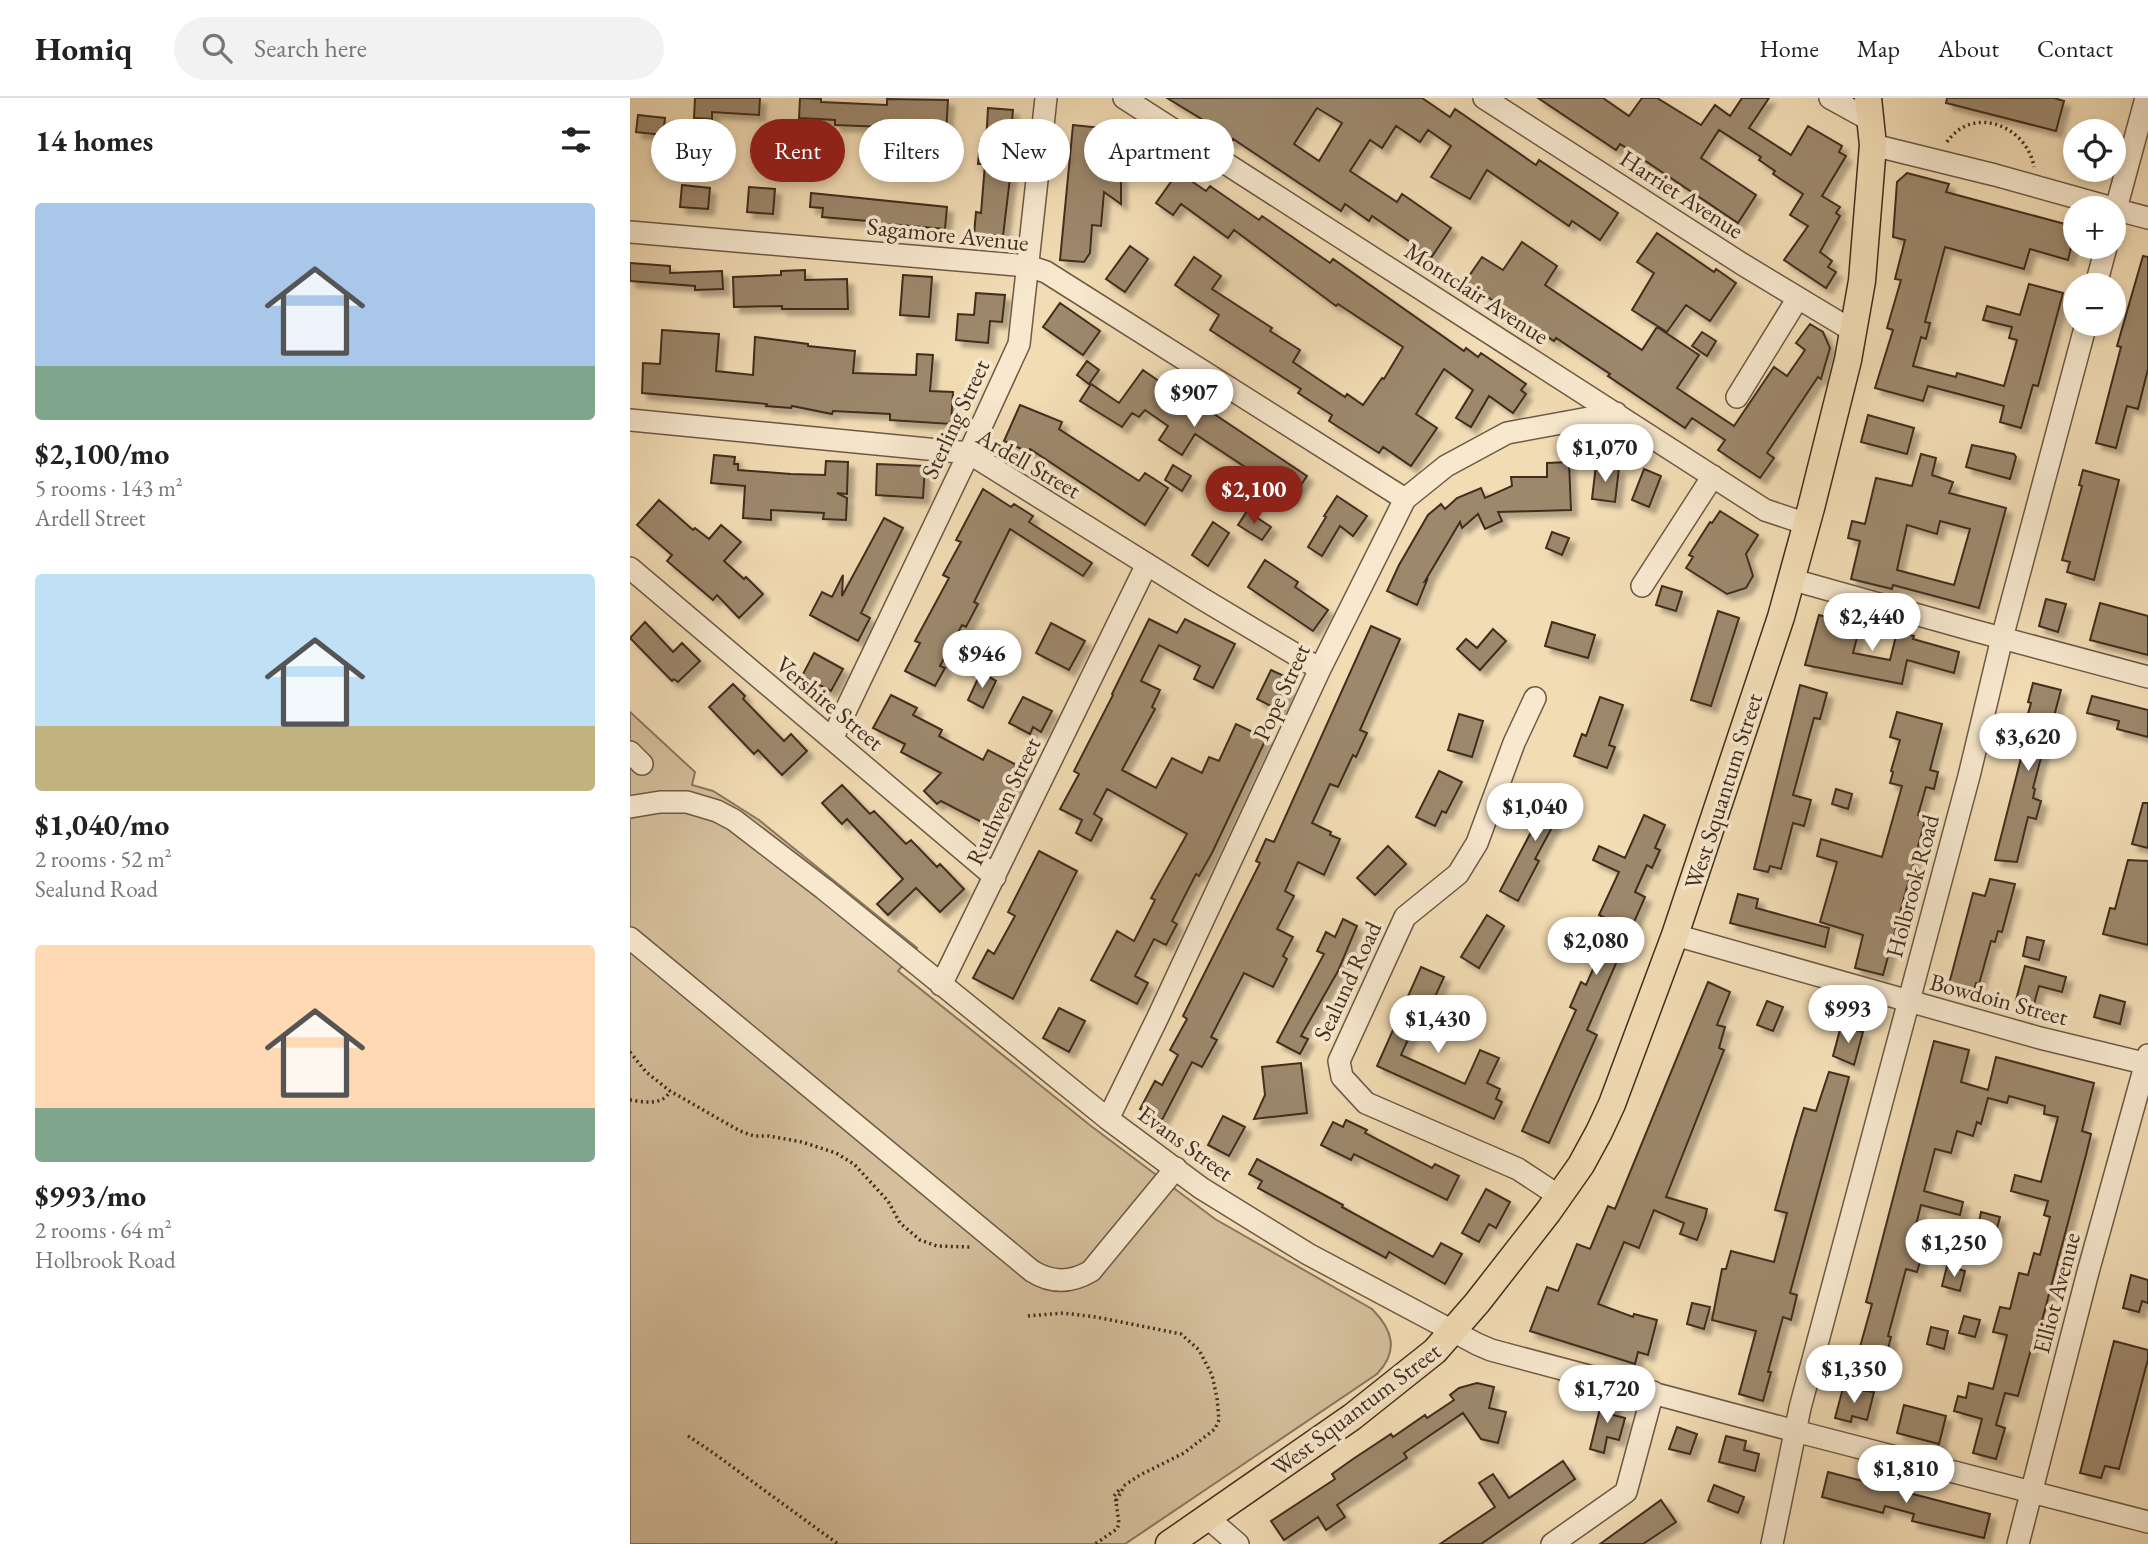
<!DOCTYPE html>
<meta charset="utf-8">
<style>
body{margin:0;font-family:"EB Garamond",serif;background:#f2f2f2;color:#222;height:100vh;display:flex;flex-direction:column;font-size:26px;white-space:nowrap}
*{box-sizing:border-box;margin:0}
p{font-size:23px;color:#767676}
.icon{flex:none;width:38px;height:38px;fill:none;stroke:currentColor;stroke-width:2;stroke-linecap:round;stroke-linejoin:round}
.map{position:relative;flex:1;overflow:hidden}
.panel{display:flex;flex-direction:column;background:#fff;width:630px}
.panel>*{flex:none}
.hud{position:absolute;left:21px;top:21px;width:665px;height:63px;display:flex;gap:14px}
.controls{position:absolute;left:1433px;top:21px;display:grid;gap:14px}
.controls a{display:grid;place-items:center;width:63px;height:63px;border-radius:50%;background:#fff;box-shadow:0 4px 10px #0003;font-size:35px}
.price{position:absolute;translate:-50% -60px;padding:0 16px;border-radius:24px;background:#fff;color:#222;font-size:23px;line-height:46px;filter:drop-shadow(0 2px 4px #0008)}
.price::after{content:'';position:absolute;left:50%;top:42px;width:21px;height:16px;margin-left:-10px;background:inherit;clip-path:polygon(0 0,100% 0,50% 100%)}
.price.selected{background:#8f2418;color:#fff}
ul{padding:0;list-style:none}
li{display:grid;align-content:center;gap:14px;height:371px;padding:0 35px}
li span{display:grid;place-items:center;height:217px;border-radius:7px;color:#555}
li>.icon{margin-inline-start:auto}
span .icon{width:126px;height:126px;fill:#fffc;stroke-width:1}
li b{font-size:30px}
h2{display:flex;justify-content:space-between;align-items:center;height:84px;padding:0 35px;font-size:30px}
.pill{padding:0 24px;border-radius:32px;background:#fff;box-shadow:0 4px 10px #0003;font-size:24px;line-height:63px}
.pill.selected{background:#8f2418;color:#fff}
header{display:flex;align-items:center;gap:42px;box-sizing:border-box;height:98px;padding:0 35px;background:#fff;border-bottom:2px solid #e0e0e0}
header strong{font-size:33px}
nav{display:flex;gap:38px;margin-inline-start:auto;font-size:24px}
.search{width:490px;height:63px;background:#f2f2f2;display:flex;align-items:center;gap:18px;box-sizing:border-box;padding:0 24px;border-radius:38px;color:#767676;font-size:26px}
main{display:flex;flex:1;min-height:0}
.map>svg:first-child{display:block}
</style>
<header>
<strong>Homiq</strong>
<div class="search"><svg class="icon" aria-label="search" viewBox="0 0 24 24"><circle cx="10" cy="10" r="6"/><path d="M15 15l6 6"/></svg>Search here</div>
<nav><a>Home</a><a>Map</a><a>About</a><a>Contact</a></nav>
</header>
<main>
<section class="panel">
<h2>14 homes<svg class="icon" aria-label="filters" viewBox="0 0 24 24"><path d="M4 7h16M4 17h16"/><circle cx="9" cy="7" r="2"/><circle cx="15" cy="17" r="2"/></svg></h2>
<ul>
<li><span style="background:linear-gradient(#a9c7e8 75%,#7fa58c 0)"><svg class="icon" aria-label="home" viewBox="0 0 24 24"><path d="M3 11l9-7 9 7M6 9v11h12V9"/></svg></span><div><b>$2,100/mo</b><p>5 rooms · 143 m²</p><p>Ardell Street</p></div></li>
<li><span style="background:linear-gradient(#bfe0f5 70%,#c2b280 0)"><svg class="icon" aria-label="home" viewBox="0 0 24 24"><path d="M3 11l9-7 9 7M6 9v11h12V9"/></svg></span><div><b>$1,040/mo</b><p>2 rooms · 52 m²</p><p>Sealund Road</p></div></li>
<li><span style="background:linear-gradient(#ffd9b3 75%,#7fa58c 0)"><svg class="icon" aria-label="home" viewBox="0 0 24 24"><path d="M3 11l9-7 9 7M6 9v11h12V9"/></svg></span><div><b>$993/mo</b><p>2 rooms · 64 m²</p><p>Holbrook Road</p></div></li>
</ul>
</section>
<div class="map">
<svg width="1518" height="1446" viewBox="0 0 1518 1446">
<defs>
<filter id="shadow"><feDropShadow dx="6" dy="6" stdDeviation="2" flood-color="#0004"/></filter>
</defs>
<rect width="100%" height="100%" fill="#f2dcb4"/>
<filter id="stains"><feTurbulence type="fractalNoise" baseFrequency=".00286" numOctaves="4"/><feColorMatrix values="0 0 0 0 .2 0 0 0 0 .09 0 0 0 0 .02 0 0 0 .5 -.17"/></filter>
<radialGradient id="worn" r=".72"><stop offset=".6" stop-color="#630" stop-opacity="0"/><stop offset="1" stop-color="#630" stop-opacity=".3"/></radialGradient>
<path fill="#d4be9b" stroke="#8a765d" stroke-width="2" d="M0,614L65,674L62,687L83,693L129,722L287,850L268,873L461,1028L585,1121L742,1211C763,1232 769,1253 747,1276L495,1446H0Z"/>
<path fill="#9d886c" stroke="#412d1f" stroke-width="2" fill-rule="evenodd" filter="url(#shadow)" d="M65,0H130L129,17L82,14V21L64,20Z
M170,0L191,1V4L257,7V1L318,2L316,35L255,32V29L205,27V22L169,20Z
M537,0H792L820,19L825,11L906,67L909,62L988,115L970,142L942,123L939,128L857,72L840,101L801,79L821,48L798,32L790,44L766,28L752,50L740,42L720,73L767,104L772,96L821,130L801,160L782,148L783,146L742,118L739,123L715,106L711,113L603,41L601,44L581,30L583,28ZM687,10L712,25L689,63L664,46Z
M908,0H973L999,18L1012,0H1027L1071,27L1085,7L1100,18L1112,0H1139L1119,30L1161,57L1178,28L1212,48L1209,54L1216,58L1192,98L1210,109L1206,115L1210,118L1190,154L1202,163L1198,169L1206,174L1196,190L1154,162L1178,128L1160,117L1173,96L1143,76L1145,73L1129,62L1131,59L1089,32L1071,60L1126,97L1108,125L990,46L986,52Z
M1317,0H1424L1434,3L1426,33L1316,5Z
M358,10L383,12L380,47H384L373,138L344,136L346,114L351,115L355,66H348L350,44L356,45Z
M8,17L35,20L33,37L6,34Z
M443,27L481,31L509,50L491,75V106L474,94L471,128L462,127L460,155L454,164L430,162Z
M548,74L576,93L580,88L629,122L632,118L700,165L703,161L834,253L836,250L848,259L851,255L896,286L891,292L896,296L883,315L859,298L841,329L826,320L843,292L814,271L786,316L807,330L781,368L753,349L749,355L699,323L702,317L668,295L671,291L580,232L589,217L545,187L564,159L591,178L582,191L642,230L640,233L670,252L663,264L715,299L717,296L733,307L752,280L754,281L773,249L708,206L706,208L604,132L598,140L551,106L543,117L526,105Z
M1277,75L1319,86L1316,94L1446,129L1438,162L1400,151L1394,171L1315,149L1295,224L1300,225L1296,241L1291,239L1283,268L1326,279L1327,275L1374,288L1387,242L1379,240L1382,229L1353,222L1357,208L1390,217L1399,186L1433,195L1408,288L1403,287L1391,330L1370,324L1374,308L1298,288L1293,303L1245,290L1263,232L1257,230L1271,182L1265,181L1275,142L1263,139L1267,84Z
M52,87L80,90L78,111L50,109Z
M119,89L145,91L143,116L117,114Z
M181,95L317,109L315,131L260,126V131L238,129V123L192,119L193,110L180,109Z
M1027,135L1084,174L1086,171L1106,185L1080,223L1056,207L1037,234L1002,212L1024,175L1007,164Z
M892,144L927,168L915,187L1012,252L1027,229L1069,257L1047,290L1104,328L1144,269L1157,278L1175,252L1166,245L1180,226L1193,234L1200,250L1191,281L1188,279L1137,355L1144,360L1130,380L1088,352L1095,342L1062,320L1055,330L978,278L980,276L926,240L924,243L835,184L852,159L873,172Z
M500,148L518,161L495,194L476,181Z
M1513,158L1518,159V271L1508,311L1497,308L1486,350L1466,345L1491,249L1487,248Z
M0,165L40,168V175L92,173L93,191L65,192V188L0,183Z
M175,172V182L217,181L218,211H152V208L104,209L103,179L151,177V173Z
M273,177L302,179L299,219L270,217Z
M346,195L375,197L372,224L360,223L358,245L326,242L328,216L344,217Z
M430,205L470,233L453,257L413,229Z
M32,232L89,236L86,273L123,277L125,239L178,246V248L225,253L223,275L286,277L287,256L303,257L300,293L323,294L321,326L260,322V316L203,313L202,316L162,308L161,310L136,308L137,306L12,295L13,265L30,266Z
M1072,234L1086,243L1077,258L1062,248Z
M457,263L469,272L459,286L447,277Z
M513,272L543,293L540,298L567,316L572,308L677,378L662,400L565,336L552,357L529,342L538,328L515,312L509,319L502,315L492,329L450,303L461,286L489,305Z
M390,307L432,324L429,331L509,383L515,375L538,390L515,427L400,351L398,354L374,343Z
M1238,317L1284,330L1277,356L1231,344Z
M1342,347L1384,356L1386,359L1380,381L1336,369Z
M1291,356L1306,360L1302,377L1323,384L1319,395L1376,410L1349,510L1263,487L1262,491L1221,481L1230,443L1218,440L1222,423L1235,426L1246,380L1282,388ZM1310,423L1340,431L1324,487L1267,472L1277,427L1307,436Z
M84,357L105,359L104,366H108V372L161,376L195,377L196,363L218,364L217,396L207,395L217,400L216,422L193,421L194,415L141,412V422L113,420L115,388L81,385Z
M939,364L941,412L868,414L872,423L855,431L848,416L832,430L830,424L795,483L797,482L787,507L757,493L769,467L798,417L811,406L815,411L827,400L851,390L855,400L882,388L881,379H917V365Z
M247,366L295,368L293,400L246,397Z
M543,367L561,378L552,393L535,382Z
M966,367L989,370L985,404L962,401Z
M1014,371L1031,378L1019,409L1002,402Z
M1453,372L1489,382L1464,482L1437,474L1440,464L1432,462L1452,388L1449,387Z
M353,391L381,409L384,406L403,418L399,424L462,465L453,478L380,431L344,504L348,506L336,529L332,527L310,568L315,570L305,588L275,573L290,545L285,543L319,480L313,477L331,444L326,442Z
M707,398L737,418L723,438L710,428L692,458L678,449L696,419L694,418Z
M29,402L63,432L65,430L79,441L91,427L111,444L94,463L114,481L116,479L133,496L109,520L87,497L83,502L37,463L42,457L7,427Z
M617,413L641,429L632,442L608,427Z
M1090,413L1128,437L1116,456L1123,478L1116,490L1097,496L1056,470L1063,459L1059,457L1080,424L1082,425Z
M254,420L273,430L231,515L240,520L228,543L180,517L192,494L202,499L213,477L212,498Z
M583,424L599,435L578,468L562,457Z
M922,434L939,440L932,457L916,450Z
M635,462L668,484L665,489L698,512L683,533L618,489Z
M1032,488L1052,494L1046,513L1026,507Z
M1416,501L1436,506L1428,534L1409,528Z
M1470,505L1518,518V557L1460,542Z
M1088,513L1109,520L1081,608L1061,602Z
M1189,517L1230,528L1223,555L1260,562L1267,534L1284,538L1283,541L1329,554L1324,575L1277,562L1272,586L1175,567Z
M519,521L547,535L555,521L605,546L583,590L564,581L570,568L529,547L511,583L530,592L522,609L525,611L492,672L526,690L542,660L572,675L579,659L589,663L606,626L638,641L634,645L582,755L569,778L566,776L542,823L547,826L536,847L524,841L505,878L518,885L507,906L461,882L487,833L504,843L525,802L521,800L557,736L477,691L464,716L472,721L461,743L446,735L452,722L430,711L449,676L444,673L483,597L482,596Z
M15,524L43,554L52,545L70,563L48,584L44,581L42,583L0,540Z
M922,524L965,537L958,560L915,548Z
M421,525L455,543L439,572L406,555Z
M741,528L770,541L730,632L737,635L726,659L723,657L708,689L700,686L682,725L701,734L700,737L710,741L694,777L668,764L655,793L664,798L647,831L663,839L653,858L657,861L643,889L614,875L581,939L587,942L572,969L562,964L532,1022L510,1011L525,983L532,987L548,957L540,952L557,921L553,918L630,765L626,763L636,741L644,744Z
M863,531L876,543L850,572L827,551L836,541L847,550Z
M184,555L213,571L201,593L172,578Z
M641,572L656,579L651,588L659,591L649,612L627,601Z
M351,574L366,583L353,610L338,602Z
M1403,585L1431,592L1423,622H1421L1403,690L1405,691L1403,700L1411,703L1406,721L1398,719L1387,764L1365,762L1402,617L1398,616L1401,605L1398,604Z
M103,586L115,598L113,601L154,643L161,636L177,653L152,677L128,652L124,656L79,609Z
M1170,587L1197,595L1190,621L1184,620L1163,697L1181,702L1174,728L1163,725L1151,771L1140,768L1138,774L1124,771Z
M261,597L287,610L283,617L312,632L309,638L353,662L358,652L398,673L383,701L379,699L363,730L311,703L307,706L294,693L311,675L271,654L275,646L243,630Z
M1462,598L1518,612V639L1487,631L1489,623L1457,615Z
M393,599L422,613L411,634L403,629L400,636L379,625Z
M970,599L993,607L979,647L985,649L977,670L944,658L952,636L956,638Z
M1267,614L1312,626L1300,672L1308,674L1304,691L1296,689L1288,717L1296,719L1253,877L1225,870L1233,837L1190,824L1207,764L1187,758L1191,741L1252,759L1272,688L1260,685L1263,674L1261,673L1270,642L1260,639Z
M829,616L853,623L842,659L818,652Z
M809,673L832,684L816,715L812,713L805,728L786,719Z
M212,687L240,716L244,713L276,746L281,742L307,769L310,766L334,791L310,814L286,790L258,817L247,806L273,781L217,721L212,726L192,705Z
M919,687L939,698L905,761L909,763L888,803L870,793L910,717L904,713Z
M1206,691L1222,696L1218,711L1202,706Z
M1513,705H1518V750L1502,746Z
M1014,717L1035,727L1025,750L1030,752L1022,770L1017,767L1005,794L1015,799L957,932L967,937L919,1045L892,1033L946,912L940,909L951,884L956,887L975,844L970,842L979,822L969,817L989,774L963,762L969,748L995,760Z
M758,748L776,766L745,797L727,780Z
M409,753L447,773L383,901L343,880L358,852L364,856L385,818L378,814Z
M1498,762L1518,763V847L1473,836L1480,810L1485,811Z
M1360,781L1385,786L1372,834L1368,833L1365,844L1361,843L1349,886L1346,885L1344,892L1319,886L1343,795L1355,798Z
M1108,796L1128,801L1126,810L1199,830L1195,849L1100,825Z
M857,817L874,828L849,870L831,859Z
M713,821L727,828L708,873L671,938L678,941L670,956L647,944L694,856L687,853L696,834L705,839Z
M1397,839L1414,843L1409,862L1393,858Z
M1395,868L1436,879L1432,894L1409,888L1404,906L1386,902Z
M791,869L814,879L792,927L786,924L771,957L835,986L850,952L869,960L857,985L870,991L866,1001L872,1004L864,1021L747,968Z
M1078,884L1100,894L1087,927L1095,929L1089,950L1094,952L1036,1099L1077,1111L1075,1120L1067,1142L1050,1136L1054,1125L1024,1112L1009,1150L994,1144L968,1206L1003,1219L1004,1216L1027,1222L1018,1257L1008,1254L1005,1266L900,1233L917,1189L928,1193L947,1146L960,1151L978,1108L985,1111Z
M1470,897L1495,904L1490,926L1464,919Z
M1137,903L1153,909L1143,933L1127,927Z
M429,910L455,923L439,954L413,940Z
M1211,928L1233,934L1224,967L1203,958Z
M1304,943L1339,952L1331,984L1358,992L1366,959L1464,985L1452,1033L1461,1036L1456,1057L1406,1245L1403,1244L1388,1298L1375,1295L1366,1327L1375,1330L1366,1361L1343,1355L1352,1321L1324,1313L1328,1298L1336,1300L1339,1285L1363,1291L1377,1237L1363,1234L1370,1209L1380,1211L1389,1175L1398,1177L1404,1155L1410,1157L1420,1119L1414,1117L1418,1103L1381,1093L1385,1077L1411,1084L1428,1019L1414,1016L1415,1008L1379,998L1377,1005L1358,1000L1351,1026L1347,1024L1343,1038L1327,1033L1321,1055L1305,1051L1294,1093L1333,1104L1330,1117L1291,1107L1281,1147L1294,1150L1287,1174L1276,1171L1258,1238L1261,1239L1255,1263L1228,1256L1242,1206L1236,1204Z
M671,965L677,1015L624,1021L635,997L632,969Z
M1199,974L1219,979L1160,1195L1167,1197L1161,1222L1153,1219L1138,1274H1141L1133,1303L1109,1296L1126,1233L1082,1222L1092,1171H1096L1101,1153L1144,1164L1157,1115L1145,1112L1164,1043L1174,1010L1186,1013Z
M593,1018L615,1029L599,1058L578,1047Z
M716,1022L737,1032L735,1035L802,1070L805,1066L829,1078L817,1102L724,1056L721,1062L691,1047L703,1024L713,1029Z
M627,1061L713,1107L712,1109L803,1159L811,1145L832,1156L815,1186L759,1154L756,1160L628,1090L632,1083L619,1076Z
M856,1091L880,1104L866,1130L859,1126L849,1144L832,1135Z
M1351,1114L1370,1119L1366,1134L1348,1129Z
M1317,1168L1335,1173L1330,1193L1312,1188Z
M1501,1177L1518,1182V1205L1512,1203L1509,1214L1493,1210Z
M1062,1205L1080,1209L1074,1231L1057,1226Z
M1334,1218L1350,1222L1345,1239L1329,1235Z
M1301,1229L1318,1233L1314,1251L1297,1246Z
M1484,1243L1518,1252V1261L1489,1371L1475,1368L1471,1380L1450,1375Z
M847,1285L864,1289L859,1310L876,1314L868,1345L851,1341L833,1315L774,1355L777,1360L707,1407L715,1419L696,1432L688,1419L654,1442L641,1423L705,1381L702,1376L723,1361L761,1336L763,1339L795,1317L797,1320L824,1302L820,1297L829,1290Z
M1213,1290L1244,1294L1237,1322L1222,1318L1221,1324L1205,1320Z
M973,1298L986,1301L983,1317L995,1320L989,1342L977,1339L974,1355L960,1351Z
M1274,1307L1316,1318L1309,1346L1267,1335Z
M1047,1329L1067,1336L1060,1356L1039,1351Z
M1096,1338L1116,1343L1114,1352L1129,1356L1125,1373L1089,1364Z
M933,1363L945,1381L851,1446H810L865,1409L849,1385L863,1376L879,1400Z
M1198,1374L1360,1416L1354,1440L1282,1423L1284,1416L1255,1408L1253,1415L1192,1399Z
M1084,1387L1114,1399L1108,1415L1078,1403Z
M1031,1402L1046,1424L1013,1446H970Z"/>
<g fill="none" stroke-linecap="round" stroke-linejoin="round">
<defs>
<path id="minor" d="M494,0L1135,412L1177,426
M854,0L1112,166L1223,233
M1200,0L1240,22
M1243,47L1365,77L1483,110
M1484,111L1518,120
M1484,118L1516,0
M0,134L398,168L416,174L775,401
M1466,187L1476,149
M1107,299L1168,200
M0,322L339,355L571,500L690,571
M0,470L365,779
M1160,481L1342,532L1518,579
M1012,488L1083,378
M905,600L884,645L847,745L828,776L775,819L709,963L712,979L736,1005L888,1071L929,1098
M202,641L339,355L389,246L416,0
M0,654L12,666
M0,709L30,704H57L87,713L104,722L194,791L478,1021L571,1090L678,1156L847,1246L861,1252L1165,1333L1518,1424
M1045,837L1410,940L1518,966
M0,840L402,1173C421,1185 441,1185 461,1173L546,1070
M311,887L517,466
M478,1021L527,921L690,571L775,401L816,368L877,335L986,315
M578,1420L608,1446
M922,1446L996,1394L1023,1294
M1142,1446L1170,1310L1339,678L1372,540L1456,226
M1388,1446L1458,1174L1518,957"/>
<path id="major" d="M539,1446L722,1319L805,1253L847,1205L918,1114L951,1067L969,1034L982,1006L1045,837L1151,519L1181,410L1218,262L1232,183L1243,47L1238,0"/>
</defs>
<use href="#minor" stroke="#6d5944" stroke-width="24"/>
<use href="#major" stroke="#412d1f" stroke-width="29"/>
<path stroke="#412d1f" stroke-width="3.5" stroke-dasharray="2 3.5" stroke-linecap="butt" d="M1317,44C1343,6 1397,28 1404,69
M0,954L16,974L40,993L110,1033L124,1038H139L172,1044L206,1055L224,1066L258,1103L270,1125L290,1142L307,1148L340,1149
M0,1002C14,1004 33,1008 40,993
M398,1218L433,1215L466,1219L551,1236L569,1252L582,1277L587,1300L589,1322L585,1331L554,1355L510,1377L495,1387L486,1403L489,1426L487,1431L465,1446
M58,1338L82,1354L208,1446
M486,1403L484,1398L490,1391"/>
<use href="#minor" stroke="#f7e8ce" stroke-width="21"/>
<use href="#major" stroke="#f2dcb4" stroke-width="26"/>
</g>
<g text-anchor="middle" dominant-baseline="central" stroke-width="7" stroke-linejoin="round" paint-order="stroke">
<g font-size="24" fill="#412d1f" stroke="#f7e8ce">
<text transform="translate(1052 96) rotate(33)">Harriet Avenue</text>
<text transform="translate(318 136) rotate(6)">Sagamore Avenue</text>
<text transform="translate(847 195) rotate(33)">Montclair Avenue</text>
<text transform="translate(325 321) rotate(-65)">Sterling Street</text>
<text transform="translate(399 365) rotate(30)">Ardell Street</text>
<text transform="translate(651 594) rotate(-65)">Pope Street</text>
<text transform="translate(200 605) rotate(40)">Vershire Street</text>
<text transform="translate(1093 693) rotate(-72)">West Squantum Street</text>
<text transform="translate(373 703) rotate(-64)">Ruthven Street</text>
<text transform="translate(1282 788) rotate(-75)">Holbrook Road</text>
<text transform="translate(717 883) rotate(-65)">Sealund Road</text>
<text transform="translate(1369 901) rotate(15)">Bowdoin Street</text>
<text transform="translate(556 1045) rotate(36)">Evans Street</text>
<text transform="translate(1426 1195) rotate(-75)">Elliot Avenue</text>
<text transform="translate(726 1311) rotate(-37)">West Squantum Street</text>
</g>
</g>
<rect width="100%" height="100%" filter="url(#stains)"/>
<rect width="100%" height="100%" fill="url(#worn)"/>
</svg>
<div class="controls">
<a><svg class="icon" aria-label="locate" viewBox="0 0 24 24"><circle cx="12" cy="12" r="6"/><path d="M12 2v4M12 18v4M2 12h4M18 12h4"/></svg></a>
<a>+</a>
<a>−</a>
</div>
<b class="price" style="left:564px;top:331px">$907</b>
<b class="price" style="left:975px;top:386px">$1,070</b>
<b class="price selected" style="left:624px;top:428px">$2,100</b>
<b class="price" style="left:1242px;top:555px">$2,440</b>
<b class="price" style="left:352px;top:592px">$946</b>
<b class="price" style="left:1398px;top:675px">$3,620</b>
<b class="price" style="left:905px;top:745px">$1,040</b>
<b class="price" style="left:966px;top:879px">$2,080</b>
<b class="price" style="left:1218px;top:947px">$993</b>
<b class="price" style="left:808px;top:957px">$1,430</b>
<b class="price" style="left:1324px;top:1181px">$1,250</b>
<b class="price" style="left:1224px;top:1307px">$1,350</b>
<b class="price" style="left:977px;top:1327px">$1,720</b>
<b class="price" style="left:1276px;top:1407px">$1,810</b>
<div class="hud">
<a class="pill">Buy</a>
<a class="pill selected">Rent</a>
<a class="pill">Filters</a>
<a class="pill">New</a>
<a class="pill">Apartment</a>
</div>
</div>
</main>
